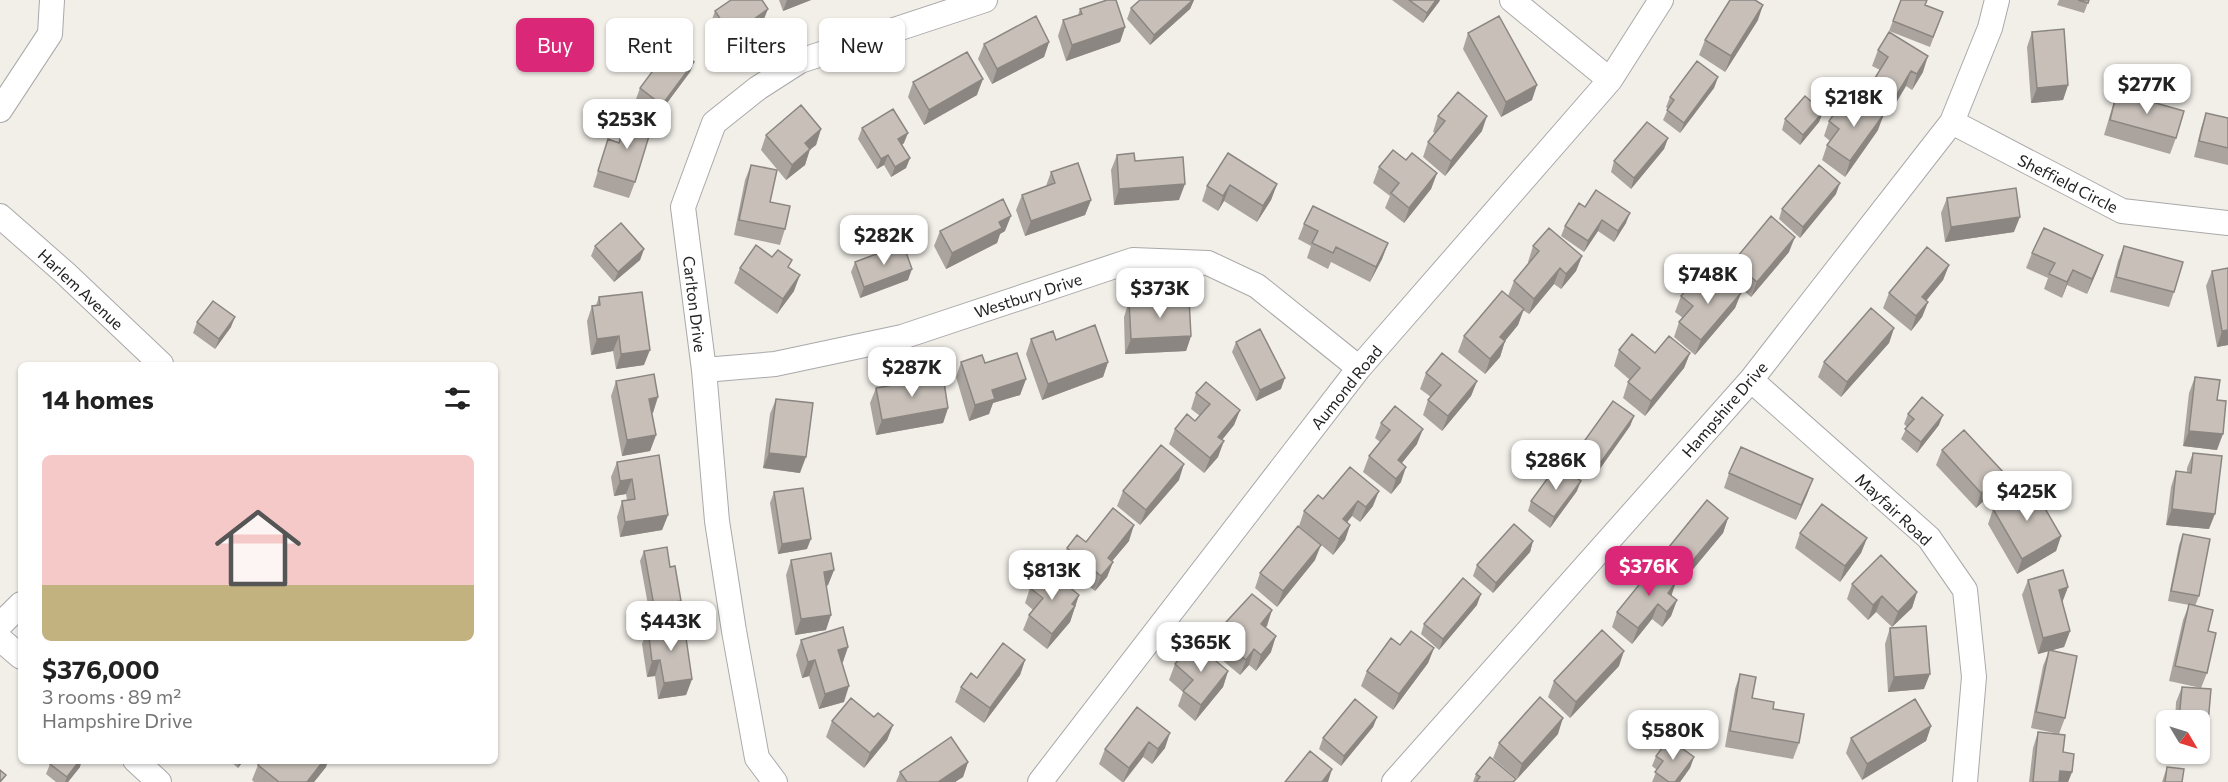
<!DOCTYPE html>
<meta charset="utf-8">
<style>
body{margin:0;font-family:Commissioner,sans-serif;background:#f6f6f6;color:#222;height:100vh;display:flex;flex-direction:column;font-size:22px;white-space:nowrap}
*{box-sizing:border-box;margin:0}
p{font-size:20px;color:#767676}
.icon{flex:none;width:33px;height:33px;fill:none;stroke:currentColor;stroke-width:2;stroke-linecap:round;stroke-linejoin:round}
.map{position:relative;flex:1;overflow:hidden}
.panel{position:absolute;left:18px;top:362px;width:480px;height:402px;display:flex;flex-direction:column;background:#fff;border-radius:9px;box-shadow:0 2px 4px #0004}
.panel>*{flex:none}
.guide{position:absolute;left:516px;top:18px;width:570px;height:54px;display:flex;gap:12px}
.needle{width:39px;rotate:128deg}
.tools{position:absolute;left:2156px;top:710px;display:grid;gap:12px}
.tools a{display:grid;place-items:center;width:54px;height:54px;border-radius:9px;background:#fff;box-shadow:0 2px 4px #0004;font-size:30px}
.price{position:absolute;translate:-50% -51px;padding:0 14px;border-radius:12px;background:#fff;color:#222;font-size:20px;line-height:39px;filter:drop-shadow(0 2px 3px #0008)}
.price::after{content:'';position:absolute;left:50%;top:36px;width:18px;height:14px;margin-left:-9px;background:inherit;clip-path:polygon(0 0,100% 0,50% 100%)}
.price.selected{background:#db2777;color:#fff}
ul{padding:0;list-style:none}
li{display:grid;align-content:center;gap:12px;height:318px;padding:0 24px}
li+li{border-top:2px solid #e0e0e0}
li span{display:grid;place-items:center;height:186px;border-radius:9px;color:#555}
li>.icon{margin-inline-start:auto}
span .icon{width:108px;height:108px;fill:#fffc;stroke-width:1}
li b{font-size:26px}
h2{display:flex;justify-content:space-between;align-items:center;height:72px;padding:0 24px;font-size:26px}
.tag{padding:0 21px;border-radius:9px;background:#fff;box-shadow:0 2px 4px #0004;font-size:21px;line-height:54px}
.tag.selected{background:#db2777;color:#fff}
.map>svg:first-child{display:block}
</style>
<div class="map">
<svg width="2228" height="782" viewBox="0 0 2228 782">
<rect width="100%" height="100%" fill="#f2efe9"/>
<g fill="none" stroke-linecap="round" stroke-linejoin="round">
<defs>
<path id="minor" d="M1512,0L1610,80
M0,110L50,34L52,0
M1952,122L2122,211L2228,223
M0,216L65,273L161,364
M704,370L775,364L902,337L1133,260L1208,263L1257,286L1359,368
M1751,380L1929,538L1965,590L1974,677L1965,782
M0,625L21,604
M0,639L21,657
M135,760L159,782
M775,782L757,758L734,631L717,521L704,370L683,207L714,123L758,88L800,61L985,0
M1040,782L1359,368L1610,80L1661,0
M1394,782L1751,380L1952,122L1990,28L1997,0"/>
</defs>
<use href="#minor" stroke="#a9a9a9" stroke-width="26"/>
<use href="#minor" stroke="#fff" stroke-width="24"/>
</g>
<path fill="#aba49e" d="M779,0H811L783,11Z
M1140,0H1194L1190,9L1150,45L1127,19L1131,8Z
M1392,0H1440L1423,23Z
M1901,0L1926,5L1943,12L1930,47L1889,31Z
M2059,0H2089L2084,13L2057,5Z
M1080,9L1125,27L1120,42L1066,61L1058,36L1063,20L1078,15Z
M715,11L764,19L727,45L711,22Z
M1758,20L1725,72L1699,55L1705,40Z
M2032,32L2068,85L2063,100L2031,103L2027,47Z
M1468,33L1532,100L1501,117L1463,49Z
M1049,42L1044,57L992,84L978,59L984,44Z
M1878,50L1923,72L1912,90L1906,86L1888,116L1878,110V130L1845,177L1822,160L1827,145L1830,141L1824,136L1829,121L1848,114L1865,101L1870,86L1880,70L1872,66Z
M694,62L690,72L658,115L636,99L640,88Z
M1718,77L1714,88L1680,133L1663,120L1668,109L1666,107L1670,97Z
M913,82L977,95L924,125L908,97Z
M2117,92L2176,138L2170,154L2104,135L2112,108Z
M1823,112L1819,122L1800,145L1782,130L1785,119Z
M2206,113L2228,118V165L2194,157L2201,128Z
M628,116L635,182L629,198L593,187L608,139L619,142Z
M1438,116L1482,131L1445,176L1423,157L1428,142L1435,133L1433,132Z
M862,128L904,143L902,145L910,158L906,168L891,177L884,165L877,169L858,139Z
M821,129L816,145L810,149L805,165L786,180L761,150L766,135Z
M1668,138L1664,149L1631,189L1611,172L1614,161Z
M1117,155L1135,161L1179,200L1114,205L1111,170Z
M1406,160L1437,173L1431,189L1404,223L1385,208L1390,196L1373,183L1379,167Z
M751,165L785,229L780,245L734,235L745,180Z
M1051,172L1091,200L1085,215L1025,236L1016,210L1022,195L1046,186Z
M1277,184L1271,200L1257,222L1224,201L1218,211L1202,201L1207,186Z
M1836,194L1800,238L1779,219L1782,209Z
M1947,198L2014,232L1945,242L1941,213Z
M1585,207L1626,223L1614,242L1598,231L1584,252L1561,236L1565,226Z
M1304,224L1388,243L1382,259L1370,282L1331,262L1328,269L1307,258L1311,246L1298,239Z
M940,231H1005L1000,234L997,243L946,269L934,246Z
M595,246L644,249L640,260L614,282L591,256Z
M1533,246L1582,256L1576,271L1561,289L1554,284L1529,314L1523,310L1518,325L1505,341L1500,357L1485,374L1458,352L1464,336L1508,296L1514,281L1529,263L1528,262Z
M2124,246L2174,292L2169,307L2110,292L2118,261Z
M1789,252L1751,297L1727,277L1733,262Z
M2032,253L2103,255L2097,271L2087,294L2067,285L2062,298L2044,289L2048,278L2026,268Z
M772,257L790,268L794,291L777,314L734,283L740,268Z
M855,262L908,280L860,298L851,272Z
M1949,265L1943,280L1926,300L1928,302L1922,317L1911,331L1883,308L1889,293Z
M2212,271L2228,345L2217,347L2206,286Z
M1704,291L1741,293L1735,308L1695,355L1674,337L1679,322L1683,318L1675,312L1681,296Z
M599,297L644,365L616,369L613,351L591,355L587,321L592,306L596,305Z
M1129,301L1191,336L1186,351L1125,354L1124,317Z
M197,322L231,327L215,349L193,333Z
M1894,328L1889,343L1841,397L1818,377L1824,362Z
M1031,339L1056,340L1108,362L1103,377L1042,400L1026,354Z
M1236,342L1281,389L1256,401L1232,352Z
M1619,350L1655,353H1690L1684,368L1645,416L1623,398L1628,382L1630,380L1614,366Z
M961,362L985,363L1026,379L1020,395L993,403L989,414L969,421L956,377Z
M1426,373L1477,381L1471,396L1442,431L1423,415L1428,400L1431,397L1420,389Z
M2195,377L2217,400V450L2183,446L2189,393Z
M616,381L653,413H652L656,435L650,451L622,456L611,396Z
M876,388L948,408L943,423L876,435L870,403Z
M1196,393L1240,410L1234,425L1222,440L1218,457L1204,473L1169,444L1175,429L1195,421L1200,416L1191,409Z
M776,399L800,473L763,468L770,414Z
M1908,414L1939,425L1917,453L1901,439L1907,427L1904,424Z
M1634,416L1630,426L1597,473L1576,458L1580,447Z
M1381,423L1417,444L1402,463L1401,482L1391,494L1363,472L1369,456L1380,442L1375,438Z
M1942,450L1998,488L1976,508L1936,465Z
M2193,453L2209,529L2166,525L2171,487L2176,471L2187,473V468Z
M617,462L668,515L662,530L620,537L617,517L622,501L627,500L626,494L614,496L611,477Z
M1350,467L1373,506L1360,522L1352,516L1347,522L1350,525L1345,540L1333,555L1299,526L1304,511L1323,499Z
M1729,473L1813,479L1796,520L1724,488Z
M1179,480L1140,525L1117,506L1123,491Z
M1577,491L1550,528L1528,511L1531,501Z
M774,492L807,549L778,554L770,503Z
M1993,509L2061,536L2056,551L2017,574L1988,524Z
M1728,518L1723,533L1684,580L1663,562L1669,547Z
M1800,533L1867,538L1861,553L1840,582L1795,548Z
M2183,534L2199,596L2195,606L2208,631L2207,673L2201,688L2169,681L2183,620L2189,605L2168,601L2179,545Z
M1129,541L1112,561L1113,562L1107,577L1095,591L1061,563L1067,548L1086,542Z
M1533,541L1530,552L1493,593L1473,576L1477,565Z
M644,551L670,567L681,601L677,611L650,616L640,561Z
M791,560L834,570L828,585L827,586L826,630L795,635L786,575Z
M1315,560L1277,607L1255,588L1260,573Z
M2028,580L2068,587L2062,602L2070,631L2064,647L2049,651L2065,718L2059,734L2031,728L2043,666L2049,651L2038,654L2022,595Z
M1852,584L1917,592L1912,608L1892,627L1876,612L1868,620L1847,599Z
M1030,588L1079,595L1070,622L1047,649L1023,630L1029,615L1033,610L1025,603Z
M1671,596L1677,600L1671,616L1662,627L1652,619L1632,644L1612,627L1617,612Z
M1477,605L1439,650L1421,634L1424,624Z
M1272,610L1265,627L1271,652L1256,671L1249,665L1240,675L1209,649L1215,634Z
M1890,628L1924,689L1888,692L1885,644Z
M648,629L692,679L686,695L658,699L655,676L647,677L642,644Z
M801,640L848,647L842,663L844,702L819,709L809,676L802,678L796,655Z
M1400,645L1434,648L1428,663L1393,710L1361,686L1367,671Z
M1025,660L1020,675L984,723L955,702L961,687L977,678Z
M1175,664L1228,671L1223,687L1195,721L1178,706L1183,692L1169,680Z
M1619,666L1570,718L1548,697L1554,681Z
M1740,674L1752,698L1773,709L1799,743L1793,759L1725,747L1735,689Z
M2182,687L2211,689L2206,747L2200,762L2172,760V753H2199V720H2175L2176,702Z
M1137,707L1165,748L1152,764L1143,757L1124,782H1122L1099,764L1105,749Z
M874,717L893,725L887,740L864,768L826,737L832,721Z
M1377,717L1373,727L1341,766L1319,749L1323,738Z
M1931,726L1926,741L1862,780L1846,753L1851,738Z
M2038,732L2063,752L2072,772L2068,782H2029L2033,748Z
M1558,734L1517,779L1493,758L1499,743Z
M1656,756L1694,757L1690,768L1680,782H1652L1657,770L1652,766Z
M229,760H244L238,768Z
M296,760H328L326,767L314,782H254L252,780L258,765Z
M968,762L963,777L955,782H896L900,772Z
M50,764L80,767L68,782H56L46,774Z
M2167,767L2182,782H2162Z
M1476,774L1514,782H1473Z"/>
<path fill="#8b8681" d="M787,0H811L783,11Z
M1193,0H1194L1190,9L1150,45L1154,35Z
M1436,0H1440L1439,2L1423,23L1427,13Z
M1763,5L1758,20L1725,72L1731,56Z
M768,9L764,19L727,45L731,35Z
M1125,27L1120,42L1066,61L1072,45Z
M1049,42L1044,57L992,84L997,69Z
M1928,56L1923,72L1912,90L1917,74Z
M694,62L690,72L658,115L662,105Z
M1911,71L1906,86L1888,116L1893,101Z
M1718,77L1714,88L1680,133L1684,123Z
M983,79L977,95L924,125L929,110Z
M1537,85L1532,100L1501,117L1506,102Z
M2068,85L2063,100L2031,103L2037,88Z
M1823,112L1819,122L1800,145L1803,135Z
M1884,114L1878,130L1845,177L1850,161Z
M1487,116L1482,131L1445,176L1451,161Z
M821,129L816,145L800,158L810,149L805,165L786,180L792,165L805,143Z
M908,133L904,143L894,150L898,139Z
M1668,138L1664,149L1631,189L1634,178Z
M888,155L884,165L877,169L881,159Z
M910,158L906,168L891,177L895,167Z
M1437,173L1431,189L1404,223L1409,208Z
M1840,183L1836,194L1800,238L1803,227Z
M1185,184L1179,200L1114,205L1119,189Z
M1277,184L1271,200L1257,222L1263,206Z
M1230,185L1224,201L1218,211L1223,196Z
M1091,200L1085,215L1025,236L1031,221Z
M1630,213L1626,223L1614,242L1618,231Z
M1011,216L1005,231L1000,234L997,243L946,269L952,253L999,222Z
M2020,217L2014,232L1945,242L1951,227Z
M1602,220L1598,231L1584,252L1588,241Z
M1795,237L1789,252L1751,297L1757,282Z
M1388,243L1382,259L1370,282L1376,267Z
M644,249L640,260L614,282L618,272Z
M2103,255L2097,271L2087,294L2092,279Z
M1582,256L1576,271L1561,289L1566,274Z
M1949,265L1943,280L1917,312L1922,297Z
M1560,268L1554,284L1529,314L1534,299Z
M912,269L908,280L860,298L864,287Z
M2073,270L2067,285L2062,298L2067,282Z
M800,275L794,291L777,314L783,299Z
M1741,293L1735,308L1695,355L1701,340Z
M1928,302L1922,317L1911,331L1916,316Z
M1524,309L1518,325L1495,353L1500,337Z
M235,317L231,327L215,349L219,339Z
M1894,328L1889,343L1841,397L1847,382Z
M2228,330V345L2217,347L2222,331Z
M619,336L613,351L591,355L597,339Z
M1191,336L1186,351L1125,354L1131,339Z
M1505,341L1500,357L1485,374L1490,359Z
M650,350L644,365L616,369L621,354Z
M1690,353L1684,368L1645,416L1651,401Z
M1108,362L1103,377L1042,400L1048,384Z
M1285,378L1281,389L1256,401L1260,390Z
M1026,379L1020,395L993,403L989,414L969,421L975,405L992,390Z
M1477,381L1471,396L1442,431L1448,416Z
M658,397L653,413L643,415L649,399Z
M948,408L943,423L876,435L882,420Z
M1240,410L1234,425L1212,452L1218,437Z
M1943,415L1939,425L1917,453L1921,442Z
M1634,416L1630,426L1597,473L1601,462Z
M1423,429L1417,444L1392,475L1398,460Z
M2189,431L2223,434L2217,450L2183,446Z
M656,435L650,451L622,456L627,440Z
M1224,441L1218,457L1204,473L1210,458Z
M769,453L806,457L800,473L763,468Z
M1184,464L1179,480L1140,525L1146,510Z
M1406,467L1401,482L1391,494L1396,479Z
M2004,473L1998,488L1976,508L1981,493Z
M632,479L626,494L614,496L620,481Z
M1813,479L1807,495L1796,520L1801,505Z
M1581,481L1577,491L1550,528L1554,517Z
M1379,491L1373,506L1360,522L1366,507Z
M1358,501L1352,516L1338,534L1343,519Z
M2172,509L2215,514L2209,529L2166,525Z
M668,515L662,530L620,537L625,522Z
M1728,518L1723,533L1684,580L1690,564Z
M1134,525L1129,541L1102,573L1108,558Z
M1350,525L1345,540L1333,555L1339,539Z
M2061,536L2056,551L2017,574L2022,559Z
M1867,538L1861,553L1840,582L1845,566Z
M811,539L807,549L778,554L782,544Z
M1533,541L1530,552L1493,593L1496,583Z
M1321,545L1315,560L1277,607L1283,591Z
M1113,562L1107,577L1095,591L1101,576Z
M834,570L828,585L819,587L824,572Z
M1676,582L1671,597L1662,608L1668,593Z
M2068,587L2062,603L2059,590Z
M1917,592L1912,608L1892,627L1898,612Z
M1481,594L1477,605L1439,650L1443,639Z
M1079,595L1070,622L1047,649L1052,634L1072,604Z
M1882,596L1876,612L1868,620L1873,605Z
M1677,600L1671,616L1662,627L1667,612Z
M681,601L677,611L650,616L654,606Z
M1658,604L1652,619L1632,644L1638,628Z
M1272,610L1267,626L1255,639L1261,624Z
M831,615L826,630L795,635L801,619Z
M2070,631L2064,647L2038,654L2043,638Z
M1276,636L1271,652L1256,671L1261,655Z
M848,647L843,662L833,665L838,650Z
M1434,648L1428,663L1393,710L1399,694Z
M1254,649L1249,665L1240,675L1246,660Z
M1624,651L1619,666L1570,718L1576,702Z
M660,660L655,676L647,677L652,661Z
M815,660L809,676L802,678L808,662Z
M1025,660L1020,675L984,723L990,708Z
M1228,671L1223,687L1195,721L1201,705Z
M1930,674L1924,689L1888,692L1894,677Z
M692,679L686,695L658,699L664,683Z
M849,686L844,702L819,709L825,694Z
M1377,717L1373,727L1341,766L1344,756Z
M1563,718L1558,734L1517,779L1522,764Z
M893,725L887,740L864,768L870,753Z
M1931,726L1926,741L1862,780L1867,764Z
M1170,733L1165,748L1152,764L1158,749Z
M1149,742L1143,757L1123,782L1129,768Z
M2199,746L2206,747L2200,762L2172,760L2174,753H2199Z
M1694,757L1690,768L1680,782H1675Z
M80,760H82L80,767L68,782H65L67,777Z
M240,760H244L238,768Z
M324,760H328L326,767L314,782H307Z
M968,762L963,777L955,782H938Z
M1332,769L1328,782H1322Z
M2060,771L2072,772L2068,782H2056Z"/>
<path fill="#c7bfb8" stroke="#8b8681" stroke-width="1.5" d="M731,0H762L768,9L731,35L715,11Z
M1107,0H1116L1125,27L1072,45L1063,20L1082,14L1080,9Z
M1140,0H1193L1154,35L1131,8Z
M1409,0H1436L1427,13Z
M1730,0H1755L1763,5L1731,56L1705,40Z
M1901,0H1927L1925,5L1943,12L1933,37L1893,21Z
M2078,0H2089L2088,3Z
M1036,16L1049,42L997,69L984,44Z
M1499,16L1537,85L1506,102L1468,33Z
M2064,29L2068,85L2037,88L2032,32Z
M1889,32L1928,56L1917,74L1911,71L1893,101L1870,86L1888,57L1878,50Z
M672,45L694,62L662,105L640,88Z
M967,52L983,79L929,110L913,82Z
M1697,61L1718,77L1684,123L1667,110L1674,100L1670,97Z
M1458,92L1487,116L1451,161L1428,142L1445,121L1438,116Z
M2117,92L2184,111L2176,138L2110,120Z
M1805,96L1823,112L1803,135L1785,119Z
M1860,97L1884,114L1850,161L1827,145L1839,129L1829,121L1839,107L1848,114Z
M801,105L821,129L805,143L810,149L792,165L766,135Z
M893,109L908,133L898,139L910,158L895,167L888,155L881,159L862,128Z
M2206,113L2228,118V148L2199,141Z
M628,116L653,123L635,182L598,171L608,139L619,143Z
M1647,122L1668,138L1634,178L1614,161Z
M1393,150L1406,160L1412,153L1437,173L1409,208L1391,193L1399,183L1379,167Z
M1134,153L1135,161L1183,157L1185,184L1119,189L1117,155Z
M1228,153L1277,184L1263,206L1230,185L1223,196L1207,186Z
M1078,163L1091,200L1031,221L1022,195L1055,183L1051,172Z
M751,165L777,170L770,202L790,206L785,229L739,220Z
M1819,165L1840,183L1803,227L1782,209Z
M2016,188L2020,217L1951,227L1947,198Z
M1596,190L1630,213L1618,231L1602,220L1588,241L1565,226L1579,203L1585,207Z
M1003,199L1011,216L999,222L1002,228L952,253L940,231Z
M1313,206L1388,243L1376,267L1336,247L1333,253L1312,243L1318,231L1304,224Z
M1771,216L1795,237L1757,282L1733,262Z
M621,223L644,249L618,272L595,246Z
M1549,228L1582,256L1566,274L1560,268L1534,299L1514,281L1539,251L1533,246Z
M2044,228L2103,255L2092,279L2073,270L2067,282L2049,274L2055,263L2032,253Z
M903,244L912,269L864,287L855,262Z
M756,245L772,257L778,250L792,260L788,267L800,275L783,299L740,268Z
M2124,246L2183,262L2174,292L2116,277Z
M1927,247L1949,265L1922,297L1928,302L1916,316L1889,293Z
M2228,268V330L2222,331L2212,271Z
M1719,274L1741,293L1701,340L1679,322L1693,306L1681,296L1693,282L1704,291Z
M1502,291L1524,309L1500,337L1505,341L1490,359L1464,336Z
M642,292L650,350L621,354L619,336L597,339L592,306L600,305L599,297Z
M1189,299L1191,336L1131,339L1129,301Z
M213,301L235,317L219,339L197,322Z
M1871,308L1894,328L1847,382L1824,362Z
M1095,325L1108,362L1048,384L1031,339L1053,331L1056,340Z
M1260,329L1285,378L1260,390L1236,342Z
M1632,334L1655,353L1669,336L1690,353L1651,401L1628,382L1640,368L1619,350Z
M1017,353L1026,379L992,390L995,399L975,405L961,362L982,355L985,363Z
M1442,353L1477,381L1448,416L1428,400L1441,385L1426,373Z
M654,374L658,397L649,399L656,435L627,440L616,381Z
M943,376L948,408L882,420L876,388Z
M2195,377L2220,380L2217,400L2226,401L2223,434L2189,431Z
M1206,382L1240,410L1218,437L1224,441L1210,458L1175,429L1187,414L1195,421L1210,404L1196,393Z
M1922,397L1943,415L1921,442L1905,429L1914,419L1908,414Z
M776,399L813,403L806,457L769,453Z
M1613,401L1634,416L1601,462L1580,447Z
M1395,406L1423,429L1398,460L1406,467L1396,479L1369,456L1390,430L1381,423Z
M1964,430L2004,473L1981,493L1942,450Z
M1161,445L1184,464L1146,510L1123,491Z
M1741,447L1813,479L1801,505L1729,473Z
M2193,453L2222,456L2215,514L2172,509L2176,471L2191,473Z
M659,455L668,515L625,522L622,501L635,499L632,479L620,481L617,462Z
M1558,464L1581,481L1554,517L1531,501Z
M1350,467L1379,491L1366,507L1358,501L1343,519L1350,525L1339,539L1304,511L1318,495L1323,499Z
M2032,486L2061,536L2022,559L1993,509Z
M803,488L811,539L782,544L774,492Z
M1707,500L1728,518L1690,564L1669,547Z
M1822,504L1867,538L1845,566L1800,533Z
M1113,508L1134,525L1108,558L1113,562L1101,576L1067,548L1077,535L1086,542Z
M1514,524L1533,541L1496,583L1477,565Z
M1298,526L1321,545L1283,591L1260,573Z
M2183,534L2210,539L2199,596L2171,591Z
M667,547L670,567L675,566L681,601L654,606L644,551Z
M831,553L834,570L824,572L831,615L801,619L791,560Z
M1881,555L1917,592L1898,612L1882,596L1873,605L1852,584Z
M1655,565L1676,582L1668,593L1677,600L1667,612L1658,604L1638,628L1617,612Z
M1046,568L1079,595L1072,604L1075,606L1052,634L1029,615L1043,598L1030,588Z
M2063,570L2068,587L2059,590L2070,631L2043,638L2028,580Z
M1463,578L1481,594L1443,639L1424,624Z
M1252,594L1272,610L1261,624L1276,636L1261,655L1254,649L1246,660L1215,634Z
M2189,604L2213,610L2208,631L2216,633L2207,673L2175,666Z
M684,624L692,679L664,683L660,660L652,661L648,629Z
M1926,626L1930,674L1894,677L1890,628Z
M843,627L848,647L838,650L849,686L825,694L815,660L808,662L801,640Z
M1602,630L1624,651L1576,702L1554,681Z
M1411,631L1434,648L1399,694L1367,671L1391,638L1400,645Z
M1193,642L1228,671L1201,705L1183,691L1193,680L1175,664Z
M1003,643L1025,660L990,708L961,687L971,673L977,678Z
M2049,650L2077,656L2065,718L2036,712Z
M1740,674L1756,677L1752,698L1774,702L1773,709L1804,714L1799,743L1730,731Z
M2182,687L2211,689L2206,747L2199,746V720H2179Z
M1540,697L1563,718L1522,764L1499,743Z
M851,698L874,717L878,713L893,725L870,753L832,721Z
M1355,699L1377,717L1344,756L1323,738Z
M1915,699L1931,726L1867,764L1851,738Z
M1137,707L1170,733L1158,749L1149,742L1129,768L1105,749Z
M2038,732L2065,735L2063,752L2074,754L2072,772L2060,771L2059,782H2033Z
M951,737L968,762L938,782H907L900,772Z
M1669,739L1694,757L1675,782H1669L1655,772L1663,761L1656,756Z
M1310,751L1332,769L1322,782H1285Z
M1490,757L1516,779L1513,782H1476L1480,777L1476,774Z
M53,760H80L67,777L50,764Z
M261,760L295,761L324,760L307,782H279L258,765Z
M2167,767L2184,769L2182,782H2165Z
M0,770L6,775L0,782Z"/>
<g text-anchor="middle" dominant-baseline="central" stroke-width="5" stroke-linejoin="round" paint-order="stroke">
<g font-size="16" fill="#222" stroke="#fff">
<text transform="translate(2068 183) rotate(27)">Sheffield Circle</text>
<text transform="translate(81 289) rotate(43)">Harlem Avenue</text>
<text transform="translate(1028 295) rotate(-18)">Westbury Drive</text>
<text transform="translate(695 304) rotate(83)">Carlton Drive</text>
<text transform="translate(1346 387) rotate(-51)">Aumond Road</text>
<text transform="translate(1724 409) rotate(-49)">Hampshire Drive</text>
<text transform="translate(1894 509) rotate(43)">Mayfair Road</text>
</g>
</g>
</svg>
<div class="tools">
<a><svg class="needle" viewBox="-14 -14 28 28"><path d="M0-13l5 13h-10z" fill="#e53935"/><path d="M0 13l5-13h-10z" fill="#767676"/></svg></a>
</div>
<b class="price" style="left:2147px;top:115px">$277K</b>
<b class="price" style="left:1854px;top:128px">$218K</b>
<b class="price" style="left:627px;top:150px">$253K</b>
<b class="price" style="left:884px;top:266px">$282K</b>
<b class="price" style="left:1708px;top:305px">$748K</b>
<b class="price" style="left:1160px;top:319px">$373K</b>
<b class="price" style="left:912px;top:398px">$287K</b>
<b class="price" style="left:1556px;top:491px">$286K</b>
<b class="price" style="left:2027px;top:522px">$425K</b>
<b class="price selected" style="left:1649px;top:597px">$376K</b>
<b class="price" style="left:1052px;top:601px">$813K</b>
<b class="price" style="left:671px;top:652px">$443K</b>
<b class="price" style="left:1201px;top:673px">$365K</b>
<b class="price" style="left:1673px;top:761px">$580K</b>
<div class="guide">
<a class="tag selected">Buy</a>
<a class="tag">Rent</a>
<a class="tag">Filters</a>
<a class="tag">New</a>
</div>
<section class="panel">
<h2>14 homes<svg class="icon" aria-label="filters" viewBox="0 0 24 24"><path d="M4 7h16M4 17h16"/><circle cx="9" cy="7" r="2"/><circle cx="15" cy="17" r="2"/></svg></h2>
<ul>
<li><span style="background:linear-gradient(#f6c9c9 70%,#c2b280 0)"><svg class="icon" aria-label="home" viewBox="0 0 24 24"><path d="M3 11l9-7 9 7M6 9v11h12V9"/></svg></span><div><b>$376,000</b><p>3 rooms · 89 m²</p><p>Hampshire Drive</p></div></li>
</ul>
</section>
</div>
